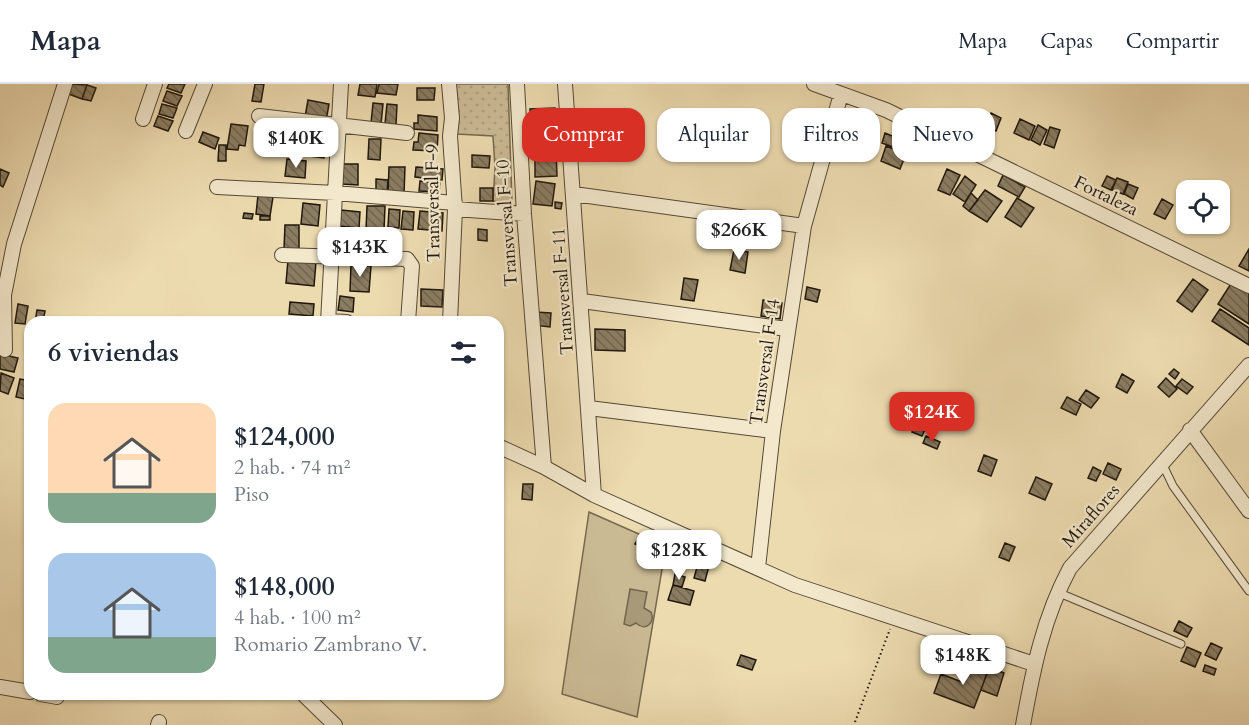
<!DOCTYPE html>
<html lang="es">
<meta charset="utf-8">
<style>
body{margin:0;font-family:Cardo,serif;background:#f6f6f7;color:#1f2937;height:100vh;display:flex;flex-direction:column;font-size:22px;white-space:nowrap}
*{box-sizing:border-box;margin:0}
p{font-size:20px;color:#747a83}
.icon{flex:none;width:33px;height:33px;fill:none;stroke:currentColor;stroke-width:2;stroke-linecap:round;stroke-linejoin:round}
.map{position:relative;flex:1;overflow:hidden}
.panel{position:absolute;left:24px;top:232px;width:480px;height:384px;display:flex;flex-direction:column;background:#fff;border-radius:18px;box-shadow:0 2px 4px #0004}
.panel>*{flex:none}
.hud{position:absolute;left:522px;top:24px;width:570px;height:54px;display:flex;gap:12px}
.tools{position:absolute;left:1176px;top:96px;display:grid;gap:12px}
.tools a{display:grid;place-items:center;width:54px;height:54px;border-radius:12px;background:#fff;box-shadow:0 2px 4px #0004;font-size:30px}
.price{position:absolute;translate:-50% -51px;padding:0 14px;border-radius:12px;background:#fff;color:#222;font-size:20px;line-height:39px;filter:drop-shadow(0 2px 3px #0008)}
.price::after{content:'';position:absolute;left:50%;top:36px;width:18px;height:14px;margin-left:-9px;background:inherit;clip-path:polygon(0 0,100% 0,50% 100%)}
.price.selected{background:#d93025;color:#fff}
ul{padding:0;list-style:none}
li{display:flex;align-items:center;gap:18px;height:150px;padding:0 24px}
li span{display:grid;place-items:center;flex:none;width:168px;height:120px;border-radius:18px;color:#555}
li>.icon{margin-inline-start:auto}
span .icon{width:72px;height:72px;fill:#fffc;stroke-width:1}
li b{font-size:26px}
h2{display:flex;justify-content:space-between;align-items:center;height:72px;padding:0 24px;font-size:26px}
.tag{padding:0 21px;border-radius:18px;background:#fff;box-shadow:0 2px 4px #0004;font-size:21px;line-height:54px}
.tag.selected{background:#d93025;color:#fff}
header{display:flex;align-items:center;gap:36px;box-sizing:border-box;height:84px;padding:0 30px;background:#fff;border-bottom:2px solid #e0e1e3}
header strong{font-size:28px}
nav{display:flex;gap:33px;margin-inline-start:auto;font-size:21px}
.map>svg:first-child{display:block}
</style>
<header>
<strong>Mapa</strong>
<nav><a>Mapa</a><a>Capas</a><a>Compartir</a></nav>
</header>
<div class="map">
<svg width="1249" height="641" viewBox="0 0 1249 641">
<defs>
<pattern id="grass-dots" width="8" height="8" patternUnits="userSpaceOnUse" patternTransform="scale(1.5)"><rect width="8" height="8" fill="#caba94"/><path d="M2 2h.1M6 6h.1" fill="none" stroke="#ad9f7e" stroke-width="1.8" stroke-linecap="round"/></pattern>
<pattern id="building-back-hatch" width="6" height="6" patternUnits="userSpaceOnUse" patternTransform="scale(1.5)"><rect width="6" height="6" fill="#8b7d62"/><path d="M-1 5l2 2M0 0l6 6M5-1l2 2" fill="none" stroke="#71654f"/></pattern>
</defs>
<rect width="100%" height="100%" fill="#eddbb0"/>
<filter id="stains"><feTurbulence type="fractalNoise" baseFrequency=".00333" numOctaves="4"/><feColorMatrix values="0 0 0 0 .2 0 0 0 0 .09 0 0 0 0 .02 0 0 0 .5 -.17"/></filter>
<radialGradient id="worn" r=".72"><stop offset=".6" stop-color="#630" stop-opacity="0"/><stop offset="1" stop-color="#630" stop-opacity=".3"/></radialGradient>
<path fill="url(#grass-dots)" stroke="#766950" stroke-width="1.5" d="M454,0H508L512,119L493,117L495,84L493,52L457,50Z"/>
<path fill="#caba94" stroke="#766950" stroke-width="1.5" d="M589,428L666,462L637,633L562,610Z"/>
<path fill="#a89979" stroke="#72654e" stroke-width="1.5" d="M630,505L647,508L644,524L651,528C656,539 645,548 636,539L630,542L624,540Z"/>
<path fill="url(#building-back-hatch)" stroke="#21180d" stroke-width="1.5" d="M69,0L87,1L82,15L66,9Z
M169,0H185L181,9L167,4Z
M255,0H264L261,18L252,17Z
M360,0H377L375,13L358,11Z
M379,0H398L396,11L377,9Z
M87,1L96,4L91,17L82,15Z
M417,4H435L434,16H417Z
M167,7L182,12L177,22L163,17Z
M308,16L329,20L326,37L305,33Z
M373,19L383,20L381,40L371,39Z
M162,20L177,24L173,34L159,30Z
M387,20L397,21L396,41L385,40Z
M555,24L557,56L532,57L530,25Z
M991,29L1001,34L996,47L984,43Z
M418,31L437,33V47L414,45V39H418Z
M158,32L173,37L168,47L154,42Z
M1020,35L1035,42L1029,56L1014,49Z
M231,40L248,42L245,62L239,61L238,66L227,65Z
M1038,41L1047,46L1040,61L1031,56Z
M1050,43L1060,46L1054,64L1044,60Z
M203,48L219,54L215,65L199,58Z
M419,49L438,51L437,67L413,66L414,58H418Z
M885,49L902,56L898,65L882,59Z
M296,50L309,51L307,71L294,70Z
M264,51L287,53L285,67L262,64Z
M312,53L325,54L324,74L310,72Z
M369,55H381L380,76L368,75Z
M219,61H226V77H218Z
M886,62L906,70L900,85L881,77Z
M556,66L557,92L535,93V67Z
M472,71L490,72L489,84L472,83Z
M287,75L306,77L305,94L285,92Z
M342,80H358V101L342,100Z
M389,83H405L404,110L388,109Z
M416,83L443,85L442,96L415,93Z
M0,85L9,89L3,103L0,101Z
M947,85L960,91L950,111L938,106Z
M1003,91L1025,103L1019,113L998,102Z
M965,92L976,101L965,118L953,110Z
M1107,92L1116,96L1111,106L1102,102Z
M1117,94L1128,98L1123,110L1112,106Z
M376,95L388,96L387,109H376Z
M420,97L440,99L439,108L419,107Z
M536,97L555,100L552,122L533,120Z
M1128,100L1138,104L1133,115L1124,110Z
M480,104H493V117H480Z
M985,106L1002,117L987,138L969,127Z
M971,109L978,116L969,127L963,122Z
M258,111L273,113L270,132L256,130Z
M1017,114L1034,124L1021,143L1005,133Z
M1162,115L1173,121L1165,135L1154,130Z
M555,118L562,119L561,125L555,124Z
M303,119L320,121L318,142L301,140Z
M367,122H385L384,147L366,146Z
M389,125L400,126L399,144L388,143Z
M341,126L360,128L359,144L339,142Z
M403,127L414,128L413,146L401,145Z
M420,127L443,129L442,147L418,145Z
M244,129L253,130L252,135L243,134Z
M260,132H270V136H260Z
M285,141H299V165H284Z
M478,145L487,146V157L478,156Z
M1249,165V187L1239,182Z
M734,166L748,168L745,189L730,186Z
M288,176L316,178L314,202L286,199Z
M351,181L371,182L369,208L350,207Z
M684,194L698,196L694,217L681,215Z
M1193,195L1208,206L1192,228L1177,217Z
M1232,198L1249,208V240L1218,220Z
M807,203L820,206L817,218L805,215Z
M421,205L443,206L442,223L421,222Z
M340,212L354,214L353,228L338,226Z
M763,216L782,219L780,235L761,232Z
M290,218L314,220L313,232L289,230Z
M18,220L28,222L25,240L15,239Z
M1220,225L1249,244V261L1212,237Z
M37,226L45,227L43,238H35Z
M535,228L551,229L550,243L534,241Z
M595,245L625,246V267L595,266Z
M0,270L18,274L14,288L0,285Z
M1174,285L1179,289L1175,295L1169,290Z
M1,289L14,294L8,310L0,307Z
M1122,290L1134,297L1127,309L1116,303Z
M1166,294L1177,305L1169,313L1158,303Z
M20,295L30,297V316L16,313Z
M1182,295L1193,303L1187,310L1176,302Z
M1086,306L1099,314L1091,324L1079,316Z
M1067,313L1081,320L1076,331L1061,324Z
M918,334L928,339L922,352L912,348Z
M926,352L940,358L937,365L923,359Z
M984,371L997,376L991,392L978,387Z
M1108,379L1121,385L1116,396L1103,390Z
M1093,383L1101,387L1096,397L1088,394Z
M1036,393L1052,400L1045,416L1029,409Z
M523,400H533L532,416L522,415Z
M640,452L657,460L653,468L635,460Z
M1005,459L1015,463L1009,477L999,473Z
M699,476L710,478L705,497L694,494Z
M675,490L685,493L682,503L673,501Z
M673,501L694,507L690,521L668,516Z
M1179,537L1192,544L1187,553L1174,547Z
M1211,559L1222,564L1216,576L1205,571Z
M1187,563L1201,569L1195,583L1181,577Z
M741,571L756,576L752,586L737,581Z
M968,580L988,587L974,624L934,609L941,590L962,598Z
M1205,581L1216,585L1214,591L1203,587Z
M989,583L1004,589L997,612L981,606Z"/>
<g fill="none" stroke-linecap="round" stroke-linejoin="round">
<defs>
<path id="service" d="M1162,379L1173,402L1249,507
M1057,508L1181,560"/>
<path id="minor" d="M449,0L452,34L450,52L455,125L450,238
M517,0L524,130L544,383
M565,0L594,411
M814,0L886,26L1249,202
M259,32L407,49
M143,35L155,0
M186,47L205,0
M217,103L335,109L455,119
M574,110L804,142
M455,125L524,130
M282,171L407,175L412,182L408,238
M582,217L787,245
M328,237L347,238
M328,238L341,0
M5,266L4,211L14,160L65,0
M589,324L773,347
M1190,346L1249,427
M498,362L544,383L594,411L795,501L1034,580
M758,484L773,347L804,142L841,10
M0,603L30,608
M41,610L57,613
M303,610L335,641
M158,641L159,638
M1023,641C1033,586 1043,534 1070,484L1249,281"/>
</defs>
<use href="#service" stroke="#544936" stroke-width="9"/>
<use href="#minor" stroke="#544936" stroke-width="16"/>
<path stroke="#21180d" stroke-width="2" stroke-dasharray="1.5 3" stroke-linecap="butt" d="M855,638L890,545"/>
<use href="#service" stroke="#f3e8cc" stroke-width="7"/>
<use href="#minor" stroke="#f3e8cc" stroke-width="14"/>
</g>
<g text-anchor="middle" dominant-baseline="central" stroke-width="4.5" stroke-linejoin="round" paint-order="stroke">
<g font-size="18" fill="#21180d" stroke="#f3e8cc">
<text transform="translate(1106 112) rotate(26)">Fortaleza</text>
<text transform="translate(433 119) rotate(-91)">Transversal F-9</text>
<text transform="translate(507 139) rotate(-94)">Transversal F-10</text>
<text transform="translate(563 207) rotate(-94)">Transversal F-11</text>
<text transform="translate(765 278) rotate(-82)">Transversal F-14</text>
<text transform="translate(1091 432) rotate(-49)">Miraflores</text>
</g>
</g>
<rect width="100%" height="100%" filter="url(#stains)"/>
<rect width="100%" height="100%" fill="url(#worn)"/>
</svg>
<div class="tools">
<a><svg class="icon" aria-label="locate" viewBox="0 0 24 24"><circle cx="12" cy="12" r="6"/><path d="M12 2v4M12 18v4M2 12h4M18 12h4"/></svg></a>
</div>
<b class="price" style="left:296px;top:85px">$140K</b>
<b class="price" style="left:739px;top:177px">$266K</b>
<b class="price" style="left:360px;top:194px">$143K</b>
<b class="price selected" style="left:932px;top:359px">$124K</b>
<b class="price" style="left:679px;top:497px">$128K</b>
<b class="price" style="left:963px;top:602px">$148K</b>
<div class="hud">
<a class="tag selected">Comprar</a>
<a class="tag">Alquilar</a>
<a class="tag">Filtros</a>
<a class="tag">Nuevo</a>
</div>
<section class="panel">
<h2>6 viviendas<svg class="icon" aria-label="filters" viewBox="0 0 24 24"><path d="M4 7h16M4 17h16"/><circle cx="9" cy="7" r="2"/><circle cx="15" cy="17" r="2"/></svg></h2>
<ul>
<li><span style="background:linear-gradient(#ffd9b3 75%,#7fa58c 0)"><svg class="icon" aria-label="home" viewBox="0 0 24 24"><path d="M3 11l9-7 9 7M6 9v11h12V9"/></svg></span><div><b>$124,000</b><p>2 hab. · 74 m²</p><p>Piso</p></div></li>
<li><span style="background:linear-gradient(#a9c7e8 70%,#7fa58c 0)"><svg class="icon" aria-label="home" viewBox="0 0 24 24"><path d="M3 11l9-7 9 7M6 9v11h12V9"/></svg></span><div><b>$148,000</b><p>4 hab. · 100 m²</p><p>Romario Zambrano V.</p></div></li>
</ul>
</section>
</div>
